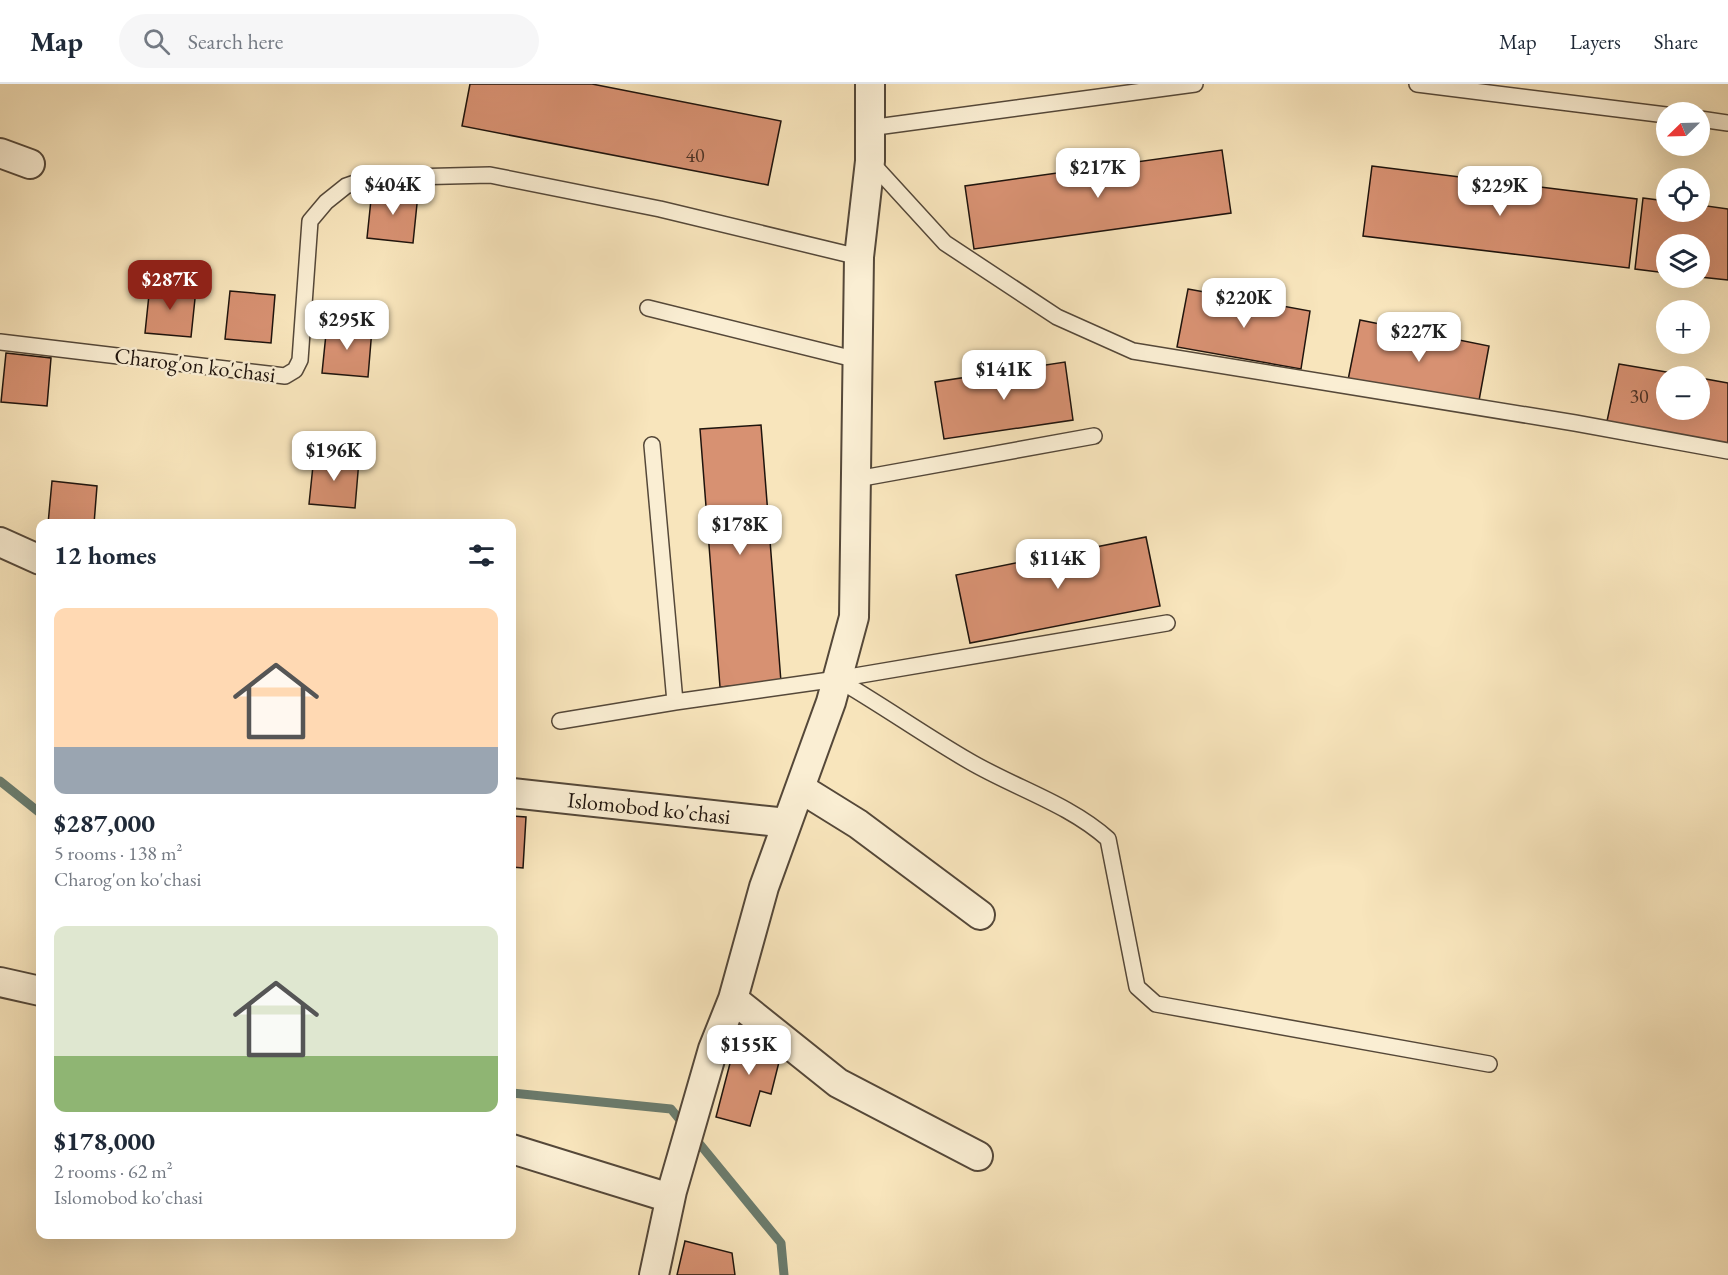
<!DOCTYPE html>
<meta charset="utf-8">
<style>
body{margin:0;font-family:"EB Garamond",serif;background:#f6f6f7;color:#1f2937;height:100vh;display:flex;flex-direction:column;font-size:22px;white-space:nowrap}
*{box-sizing:border-box;margin:0}
p{font-size:20px;color:#747a83}
.icon{flex:none;width:33px;height:33px;fill:none;stroke:currentColor;stroke-width:2;stroke-linecap:round;stroke-linejoin:round}
.map{position:relative;flex:1;overflow:hidden}
.sheet{position:absolute;left:36px;top:435px;width:480px;height:720px;display:flex;flex-direction:column;background:#fff;border-radius:12px;box-shadow:0 6px 24px #0002}
.sheet>*{flex:none}
.needle{width:39px;rotate:247deg}
.fabs{position:absolute;left:1656px;top:18px;display:grid;gap:12px}
.fabs a{display:grid;place-items:center;width:54px;height:54px;border-radius:50%;background:#fff;box-shadow:0 6px 24px #0002;font-size:30px}
.price{position:absolute;translate:-50% -51px;padding:0 14px;border-radius:12px;background:#fff;color:#222;font-size:20px;line-height:39px;filter:drop-shadow(0 2px 3px #0008)}
.price::after{content:'';position:absolute;left:50%;top:36px;width:18px;height:14px;margin-left:-9px;background:inherit;clip-path:polygon(0 0,100% 0,50% 100%)}
.price.selected{background:#8f2418;color:#fff}
ul{padding:0;list-style:none}
li{display:grid;align-content:center;gap:12px;height:318px;padding:0 18px}
li span{display:grid;place-items:center;height:186px;border-radius:12px;color:#555}
li>.icon{margin-inline-start:auto}
span .icon{width:108px;height:108px;fill:#fffc;stroke-width:1}
li b{font-size:26px}
h2{display:flex;justify-content:space-between;align-items:center;height:72px;padding:0 18px;font-size:26px}
header{display:flex;align-items:center;gap:36px;box-sizing:border-box;height:84px;padding:0 30px;background:#fff;border-bottom:2px solid #e0e1e3}
header strong{font-size:28px}
nav{display:flex;gap:33px;margin-inline-start:auto;font-size:21px}
.search{width:420px;height:54px;background:#f6f6f7;display:flex;align-items:center;gap:15px;box-sizing:border-box;padding:0 21px;border-radius:33px;color:#747a83;font-size:22px}
.map>svg:first-child{display:block}
</style>
<header>
<strong>Map</strong>
<div class="search"><svg class="icon" aria-label="search" viewBox="0 0 24 24"><circle cx="10" cy="10" r="6"/><path d="M15 15l6 6"/></svg>Search here</div>
<nav><a>Map</a><a>Layers</a><a>Share</a></nav>
</header>
<div class="map">
<svg width="1728" height="1191" viewBox="0 0 1728 1191">
<rect width="100%" height="100%" fill="#f8e5bc"/>
<filter id="stains"><feTurbulence type="fractalNoise" baseFrequency=".00333" numOctaves="4"/><feColorMatrix values="0 0 0 0 .2 0 0 0 0 .09 0 0 0 0 .02 0 0 0 .5 -.17"/></filter>
<radialGradient id="worn" r=".72"><stop offset=".6" stop-color="#630" stop-opacity="0"/><stop offset="1" stop-color="#630" stop-opacity=".3"/></radialGradient>
<g fill="none" stroke-linecap="round" stroke-linejoin="round">
<path stroke="#6b7b6c" stroke-width="9" d="M0,697L40,729
M512,1009L671,1025L781,1159L784,1191"/>
</g>
<path fill="#d79172" stroke="#1f140d" stroke-width="1.5" d="M470,0H592L781,37L768,101L462,42Z
M1222,66L1231,129L974,165L965,102Z
M1372,82L1637,115L1629,184L1363,152Z
M372,106L418,110L413,159L367,154Z
M1643,114L1666,117V128H1700V121L1728,125V196L1700,193V160H1666V189L1635,185Z
M150,201L196,205L191,253L145,249Z
M1188,205L1310,227L1301,285L1177,263Z
M230,207L275,211L271,259L225,255Z
M1360,236L1489,262L1478,322L1348,296Z
M327,240L372,245L368,293L322,289Z
M6,269L51,274L47,322L1,318Z
M1065,278L1073,336L944,355L935,298Z
M1619,280L1690,292H1666V326H1700V294L1728,299V364L1606,342Z
M761,341L781,598L720,603L700,345Z
M314,372L359,376L355,424L309,420Z
M52,397L97,402L94,440H48Z
M1146,453L1160,522L970,559L956,491Z
M512,732L526,733L523,784L512,783Z
M739,945L784,958L771,1010L760,1007L750,1042L716,1033Z
M685,1157L732,1169L735,1191H677Z"/>
<g fill="none" stroke-linecap="round" stroke-linejoin="round">
<defs>
<path id="lane" d="M1417,0L1666,31
M1700,35L1728,39
M869,44L1195,0
M870,77L945,159L1057,233L1133,267L1575,339L1728,367
M648,224L858,276
M0,258L285,292L295,286L300,276L310,137L326,118L346,102L369,94L490,91L660,125L859,173
M652,361L675,618L837,595L1167,539
M857,395L1094,352
M837,595C882,621 924,651 969,677C1015,704 1069,720 1108,755L1137,903L1156,920L1489,980
M560,637L675,618"/>
<path id="street" d="M0,69L30,80
M0,458L40,476
M800,704L858,740L980,831
M512,709L787,739
M0,898L40,907
M733,915L838,999L978,1072
M512,1065L670,1114
M654,1191L672,1107L713,965L733,915L764,803L831,618L854,533L859,173L870,77V0"/>
</defs>
<use href="#lane" stroke="#554839" stroke-width="18"/>
<use href="#street" stroke="#554839" stroke-width="32"/>
<use href="#lane" stroke="#faeed3" stroke-width="15"/>
<use href="#street" stroke="#faeed3" stroke-width="28"/>
</g>
<g text-anchor="middle" dominant-baseline="central" stroke-width="5" stroke-linejoin="round" paint-order="stroke">
<g font-size="20" fill="#4d3326">
<text x="695" y="71">40</text>
<text x="1639" y="312">30</text>
</g>
<g font-size="22" fill="#1f140d" stroke="#faeed3">
<text transform="translate(195 281) rotate(7)">Charog'on ko'chasi</text>
<text transform="translate(649 724) rotate(6)">Islomobod ko'chasi</text>
</g>
</g>
<rect width="100%" height="100%" filter="url(#stains)"/>
<rect width="100%" height="100%" fill="url(#worn)"/>
</svg>
<div class="fabs">
<a><svg class="needle" viewBox="-14 -14 28 28"><path d="M0-13l5 13h-10z" fill="#e53935"/><path d="M0 13l5-13h-10z" fill="#747a83"/></svg></a>
<a><svg class="icon" aria-label="locate" viewBox="0 0 24 24"><circle cx="12" cy="12" r="6"/><path d="M12 2v4M12 18v4M2 12h4M18 12h4"/></svg></a>
<a><svg class="icon" aria-label="layers" viewBox="0 0 24 24"><path d="M12 4l9 5-9 5-9-5zM3 14l9 5 9-5"/></svg></a>
<a>+</a>
<a>−</a>
</div>
<b class="price" style="left:1098px;top:115px">$217K</b>
<b class="price" style="left:393px;top:132px">$404K</b>
<b class="price" style="left:1500px;top:133px">$229K</b>
<b class="price selected" style="left:170px;top:227px">$287K</b>
<b class="price" style="left:1244px;top:245px">$220K</b>
<b class="price" style="left:347px;top:267px">$295K</b>
<b class="price" style="left:1419px;top:279px">$227K</b>
<b class="price" style="left:1004px;top:317px">$141K</b>
<b class="price" style="left:334px;top:398px">$196K</b>
<b class="price" style="left:740px;top:472px">$178K</b>
<b class="price" style="left:1058px;top:506px">$114K</b>
<b class="price" style="left:749px;top:992px">$155K</b>
<section class="sheet">
<h2>12 homes<svg class="icon" aria-label="filters" viewBox="0 0 24 24"><path d="M4 7h16M4 17h16"/><circle cx="9" cy="7" r="2"/><circle cx="15" cy="17" r="2"/></svg></h2>
<ul>
<li><span style="background:linear-gradient(#ffd9b3 75%,#9aa5b1 0)"><svg class="icon" aria-label="home" viewBox="0 0 24 24"><path d="M3 11l9-7 9 7M6 9v11h12V9"/></svg></span><div><b>$287,000</b><p>5 rooms · 138 m²</p><p>Charog'on ko'chasi</p></div></li>
<li><span style="background:linear-gradient(#dfe7d0 70%,#8fb573 0)"><svg class="icon" aria-label="home" viewBox="0 0 24 24"><path d="M3 11l9-7 9 7M6 9v11h12V9"/></svg></span><div><b>$178,000</b><p>2 rooms · 62 m²</p><p>Islomobod ko'chasi</p></div></li>
</ul>
</section>
</div>
